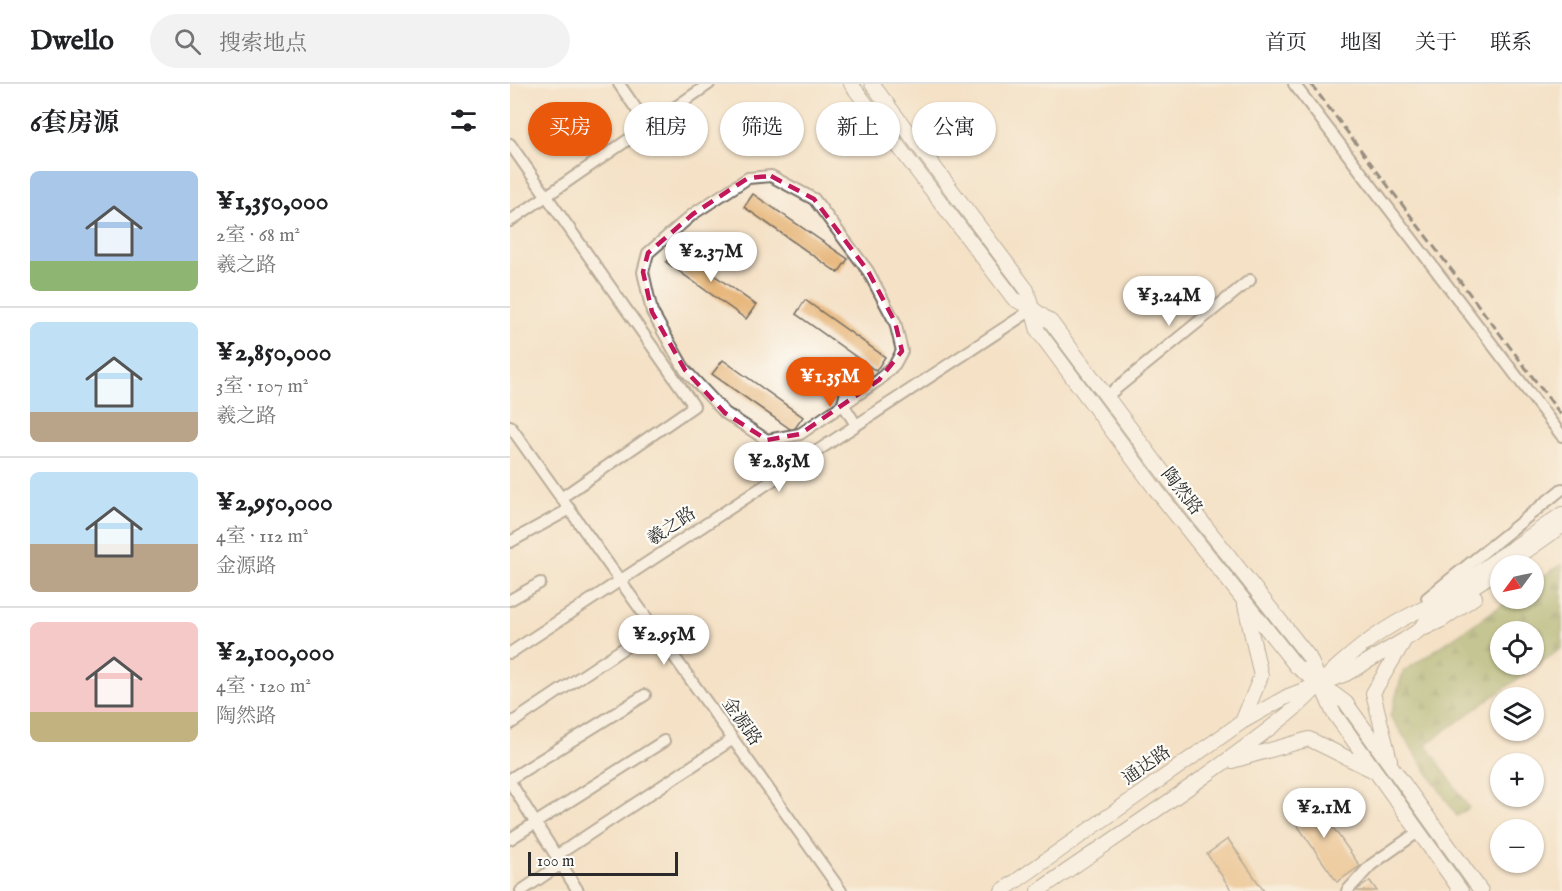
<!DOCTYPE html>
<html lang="zh">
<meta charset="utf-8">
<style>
body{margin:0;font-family:"IM FELL English","Noto Serif SC",serif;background:#f2f2f2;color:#202124;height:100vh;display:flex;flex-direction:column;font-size:22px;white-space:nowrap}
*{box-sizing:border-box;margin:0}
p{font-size:20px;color:#757577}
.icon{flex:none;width:33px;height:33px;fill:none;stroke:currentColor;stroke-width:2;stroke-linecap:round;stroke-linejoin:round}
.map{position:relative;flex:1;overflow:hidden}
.details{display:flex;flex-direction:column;background:#fff;width:510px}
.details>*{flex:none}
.banner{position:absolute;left:18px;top:18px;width:570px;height:54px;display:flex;gap:12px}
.needle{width:39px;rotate:237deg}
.tools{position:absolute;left:980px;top:471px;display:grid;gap:12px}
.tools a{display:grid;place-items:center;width:54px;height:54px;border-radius:50%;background:#fff;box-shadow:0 2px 4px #0004;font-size:30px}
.scale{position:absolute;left:18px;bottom:15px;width:150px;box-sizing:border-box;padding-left:6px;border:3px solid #2b2b2b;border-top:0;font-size:16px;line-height:21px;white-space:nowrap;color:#2b2b2b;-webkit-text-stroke:4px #fdfcf7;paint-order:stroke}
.price{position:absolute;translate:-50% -51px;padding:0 14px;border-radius:21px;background:#fff;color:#222;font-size:20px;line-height:39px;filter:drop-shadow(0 2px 3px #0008)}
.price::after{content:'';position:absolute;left:50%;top:36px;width:18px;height:14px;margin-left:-9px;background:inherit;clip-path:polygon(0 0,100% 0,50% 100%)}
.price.on{background:#ea580c;color:#fff}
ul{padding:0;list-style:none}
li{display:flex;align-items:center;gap:18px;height:150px;padding:0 30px}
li+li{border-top:2px solid #e0e0e0}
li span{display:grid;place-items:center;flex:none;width:168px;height:120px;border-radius:9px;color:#555}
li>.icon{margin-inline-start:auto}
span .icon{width:72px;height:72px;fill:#fffc;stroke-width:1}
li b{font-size:26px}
h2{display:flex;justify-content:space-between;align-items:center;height:72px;padding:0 30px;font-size:26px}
.tag{padding:0 21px;border-radius:27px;background:#fff;box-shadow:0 2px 4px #0004;font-size:21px;line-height:54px}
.tag.on{background:#ea580c;color:#fff}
header{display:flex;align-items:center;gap:36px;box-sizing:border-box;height:84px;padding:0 30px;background:#fff;border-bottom:2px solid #e0e0e0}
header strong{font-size:28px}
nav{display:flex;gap:33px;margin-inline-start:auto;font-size:21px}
.search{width:420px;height:54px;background:#f2f2f2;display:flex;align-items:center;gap:15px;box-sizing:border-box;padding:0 21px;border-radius:33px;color:#757577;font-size:22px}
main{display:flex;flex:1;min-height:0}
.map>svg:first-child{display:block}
</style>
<header>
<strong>Dwello</strong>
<div class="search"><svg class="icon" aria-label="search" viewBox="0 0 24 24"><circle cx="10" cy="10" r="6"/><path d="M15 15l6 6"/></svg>搜索地点</div>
<nav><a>首页</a><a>地图</a><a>关于</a><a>联系</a></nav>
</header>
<main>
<section class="details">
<h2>6套房源<svg class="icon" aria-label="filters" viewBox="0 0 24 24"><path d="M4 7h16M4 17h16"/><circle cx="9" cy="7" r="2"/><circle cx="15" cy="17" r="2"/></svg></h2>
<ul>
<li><span style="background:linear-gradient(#a9c7e8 75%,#8fb573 0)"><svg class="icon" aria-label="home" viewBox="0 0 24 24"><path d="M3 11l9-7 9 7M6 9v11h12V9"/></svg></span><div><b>¥1,350,000</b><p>2室 · 68 m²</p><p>羲之路</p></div></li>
<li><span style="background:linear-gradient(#bfe0f5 75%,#b9a48a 0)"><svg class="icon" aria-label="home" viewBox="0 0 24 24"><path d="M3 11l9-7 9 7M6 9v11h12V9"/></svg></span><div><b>¥2,850,000</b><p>3室 · 107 m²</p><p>羲之路</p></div></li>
<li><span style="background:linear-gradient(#bfe0f5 60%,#b9a48a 0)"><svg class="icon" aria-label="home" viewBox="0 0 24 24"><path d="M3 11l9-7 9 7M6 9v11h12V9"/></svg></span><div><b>¥2,950,000</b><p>4室 · 112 m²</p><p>金源路</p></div></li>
<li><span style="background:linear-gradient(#f6c9c9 75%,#c2b280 0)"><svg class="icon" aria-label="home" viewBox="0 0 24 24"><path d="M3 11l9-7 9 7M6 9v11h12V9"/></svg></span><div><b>¥2,100,000</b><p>4室 · 120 m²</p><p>陶然路</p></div></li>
</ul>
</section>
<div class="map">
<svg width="1052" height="807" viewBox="0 0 1052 807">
<defs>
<pattern id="forest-firs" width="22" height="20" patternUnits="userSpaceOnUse" patternTransform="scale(1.5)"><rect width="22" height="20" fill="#8ca354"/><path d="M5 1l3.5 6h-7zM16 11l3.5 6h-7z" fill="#738546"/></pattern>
</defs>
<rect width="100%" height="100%" fill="#fdfcf7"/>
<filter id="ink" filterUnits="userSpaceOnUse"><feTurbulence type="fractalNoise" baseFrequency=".0167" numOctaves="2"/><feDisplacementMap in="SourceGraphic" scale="12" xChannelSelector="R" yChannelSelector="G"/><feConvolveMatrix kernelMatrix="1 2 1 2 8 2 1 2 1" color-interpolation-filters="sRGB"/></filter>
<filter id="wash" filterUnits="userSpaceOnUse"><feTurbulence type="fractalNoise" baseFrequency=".008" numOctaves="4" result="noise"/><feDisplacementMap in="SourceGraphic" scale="24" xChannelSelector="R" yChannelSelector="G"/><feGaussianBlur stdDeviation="1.35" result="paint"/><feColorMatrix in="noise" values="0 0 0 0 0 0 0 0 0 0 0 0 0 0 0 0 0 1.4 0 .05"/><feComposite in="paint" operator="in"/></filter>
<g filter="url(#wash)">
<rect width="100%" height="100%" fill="#f4e1c6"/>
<path fill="url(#forest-firs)" stroke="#5c6740" stroke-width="1.5" fill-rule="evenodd" d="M1052,480V564L916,660L959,724L947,732L880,632L893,588L1001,515L1023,514V499ZM990,548H1023V580H990Z"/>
<g id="blocks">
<path fill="#e6b375" d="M243,110L338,175L328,189L234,123Z
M166,164L246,221L236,235L156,178Z
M295,216L375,273L366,287L286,230Z
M213,276L293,333L283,347L202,290Z
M801,712L850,782L827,798L778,728Z
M718,755L754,807H722L697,770Z
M860,797L867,807H845Z"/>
</g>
</g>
<g filter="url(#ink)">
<use href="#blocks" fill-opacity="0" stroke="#716b61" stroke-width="1.5"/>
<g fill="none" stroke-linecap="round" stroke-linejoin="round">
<defs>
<path id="minor" d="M109,0L138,42
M784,0L1052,352
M0,60L184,322L51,414
M261,92L304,115L358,187L385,238L392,267L385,280L369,296L290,350L257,356L215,329L175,286L142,228L133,188L138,169L183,130L238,94Z
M0,137L199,0
M338,299L333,320L346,341
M597,312L740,196
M0,342L331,807
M0,458L60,425
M917,514L1052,405
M0,516L30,499
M0,569L523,225
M0,640L144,544
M0,695L135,611
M0,698L68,807
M0,755L154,657
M46,772L223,655
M11,807L51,780
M837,807L861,781L908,748"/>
<path id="major" d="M341,0L504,215L523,225L541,238L659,396L799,573L823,628L951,807
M362,0L517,206L528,247L646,406L786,582L836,619L971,807
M995,482L1052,442
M915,544L932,536L965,513
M732,638L751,592L735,521
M880,676L863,609L893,559
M722,677L799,655L864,687
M492,807L732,638L778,612L836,590L894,556L908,547L925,528L990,485
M528,807C613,748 702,691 783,626C800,613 813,595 829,581C856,557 886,536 919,522L1052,430"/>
</defs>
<use href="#minor" stroke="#716b61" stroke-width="14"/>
<use href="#major" stroke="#716b61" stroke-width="16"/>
<use href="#minor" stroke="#fff" stroke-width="10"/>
<use href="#major" stroke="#fff" stroke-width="14"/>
<path stroke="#2b2b2b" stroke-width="3" stroke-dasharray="9 4.5" stroke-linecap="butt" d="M801,0L1052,332"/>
</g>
</g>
<path d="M0 0H1052V807H0ZM261,92L304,115L358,187L385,238L392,267L369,296L290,350L257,356L215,329L175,286L142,228L133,188L138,169L183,130L238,94Z" fill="#f4e1c6" fill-opacity=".55" fill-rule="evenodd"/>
<path fill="none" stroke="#c2185b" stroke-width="4.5" stroke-dasharray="12 8" stroke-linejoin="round" d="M261,92L304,115L358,187L385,238L392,267L369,296L290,350L257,356L215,329L175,286L142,228L133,188L138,169L183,130L238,94Z"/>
<g text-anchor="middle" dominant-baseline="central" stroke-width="4.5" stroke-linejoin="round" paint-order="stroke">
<g font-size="18" fill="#2b2b2b" stroke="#fdfcf7">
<text transform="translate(671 408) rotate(52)">陶然路</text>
<text transform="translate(162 443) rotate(-34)">羲之路</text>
<text transform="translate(231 638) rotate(55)">金源路</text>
<text transform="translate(637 682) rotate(-35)">通达路</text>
</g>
</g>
</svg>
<div class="tools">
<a><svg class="needle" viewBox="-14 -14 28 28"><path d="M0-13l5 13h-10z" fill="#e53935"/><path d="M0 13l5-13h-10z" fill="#757577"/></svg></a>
<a><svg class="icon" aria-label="locate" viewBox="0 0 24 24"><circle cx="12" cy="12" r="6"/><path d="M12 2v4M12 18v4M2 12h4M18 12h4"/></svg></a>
<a><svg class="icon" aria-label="layers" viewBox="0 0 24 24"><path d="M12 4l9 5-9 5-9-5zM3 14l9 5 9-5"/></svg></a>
<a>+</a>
<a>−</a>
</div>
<div class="scale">100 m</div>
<b class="price" style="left:201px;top:199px">¥2.37M</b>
<b class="price" style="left:659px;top:243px">¥3.24M</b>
<b class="price on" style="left:320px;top:324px">¥1.35M</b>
<b class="price" style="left:269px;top:409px">¥2.85M</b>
<b class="price" style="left:154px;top:582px">¥2.95M</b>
<b class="price" style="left:814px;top:755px">¥2.1M</b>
<div class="banner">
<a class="tag on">买房</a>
<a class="tag">租房</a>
<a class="tag">筛选</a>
<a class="tag">新上</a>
<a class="tag">公寓</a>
</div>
</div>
</main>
